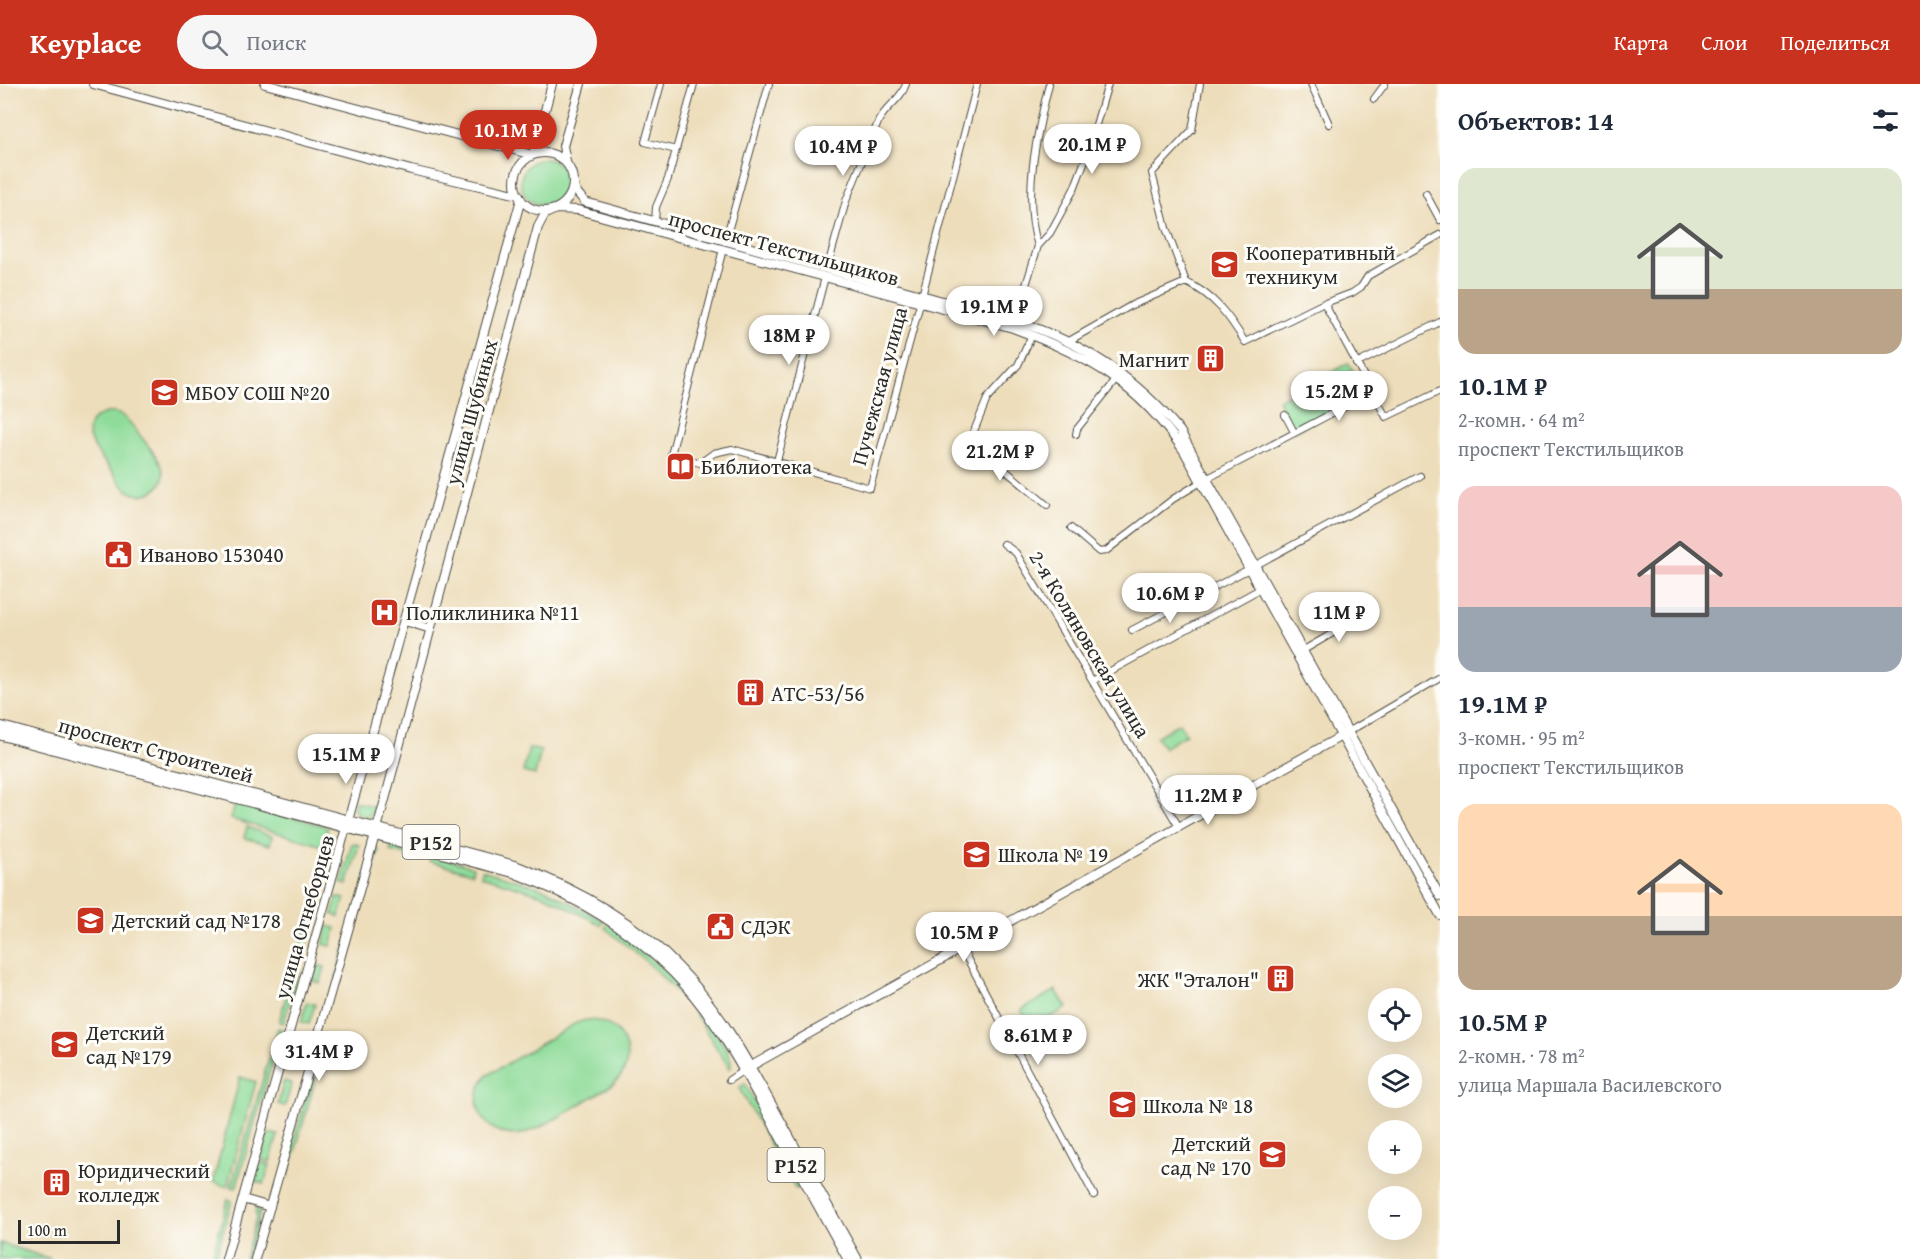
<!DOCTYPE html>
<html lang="ru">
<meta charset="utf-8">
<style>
body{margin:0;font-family:"Gentium Book Plus",serif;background:#f6f6f7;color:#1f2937;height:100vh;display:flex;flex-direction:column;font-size:22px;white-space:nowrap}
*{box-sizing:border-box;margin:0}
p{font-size:20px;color:#747a83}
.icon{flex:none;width:33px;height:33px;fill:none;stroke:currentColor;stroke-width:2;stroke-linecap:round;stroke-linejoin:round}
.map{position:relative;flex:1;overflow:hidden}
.side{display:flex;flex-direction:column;background:#fff;width:480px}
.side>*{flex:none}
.buttons{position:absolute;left:1368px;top:904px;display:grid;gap:12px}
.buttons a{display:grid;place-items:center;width:54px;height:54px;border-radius:50%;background:#fff;box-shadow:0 6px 24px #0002;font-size:30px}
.scale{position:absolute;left:18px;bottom:15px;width:102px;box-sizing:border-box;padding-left:6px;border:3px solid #2b2b2b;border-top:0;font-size:16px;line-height:21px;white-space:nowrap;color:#2b2b2b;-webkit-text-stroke:4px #fdfcf7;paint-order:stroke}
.price{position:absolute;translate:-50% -51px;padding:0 14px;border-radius:21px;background:#fff;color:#222;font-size:20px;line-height:39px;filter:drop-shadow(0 2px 3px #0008)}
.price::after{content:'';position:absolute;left:50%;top:36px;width:18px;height:14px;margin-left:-9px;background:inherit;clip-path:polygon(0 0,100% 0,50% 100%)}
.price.selected{background:#c8321e;color:#fff}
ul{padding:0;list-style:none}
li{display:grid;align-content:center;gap:12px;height:318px;padding:0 18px}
li span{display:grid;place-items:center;height:186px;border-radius:18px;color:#555}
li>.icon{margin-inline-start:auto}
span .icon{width:108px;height:108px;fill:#fffc;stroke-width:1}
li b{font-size:26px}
h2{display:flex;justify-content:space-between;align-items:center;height:72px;padding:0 18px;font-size:26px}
header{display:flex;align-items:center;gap:36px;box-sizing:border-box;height:84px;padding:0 30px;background:#c8321e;color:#fff}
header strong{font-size:28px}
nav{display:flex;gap:33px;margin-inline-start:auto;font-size:21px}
.search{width:420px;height:54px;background:#f6f6f7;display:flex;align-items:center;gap:15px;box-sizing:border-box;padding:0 21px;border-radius:33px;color:#747a83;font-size:22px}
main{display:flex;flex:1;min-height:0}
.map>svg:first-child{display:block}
</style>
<header>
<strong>Keyplace</strong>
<div class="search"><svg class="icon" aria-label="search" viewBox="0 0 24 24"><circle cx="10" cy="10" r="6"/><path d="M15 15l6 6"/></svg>Поиск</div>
<nav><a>Карта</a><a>Слои</a><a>Поделиться</a></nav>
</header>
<main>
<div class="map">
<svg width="1440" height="1175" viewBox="0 0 1440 1175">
<rect width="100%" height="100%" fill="#fdfcf7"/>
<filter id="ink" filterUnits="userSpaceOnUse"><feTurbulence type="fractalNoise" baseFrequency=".0167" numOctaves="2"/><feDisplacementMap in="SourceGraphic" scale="12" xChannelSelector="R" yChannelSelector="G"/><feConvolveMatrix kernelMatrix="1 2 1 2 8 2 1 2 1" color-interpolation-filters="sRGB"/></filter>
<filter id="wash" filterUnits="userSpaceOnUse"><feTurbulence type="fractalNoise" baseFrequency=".008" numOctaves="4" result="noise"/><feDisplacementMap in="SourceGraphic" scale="24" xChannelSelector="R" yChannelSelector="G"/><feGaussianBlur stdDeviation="1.35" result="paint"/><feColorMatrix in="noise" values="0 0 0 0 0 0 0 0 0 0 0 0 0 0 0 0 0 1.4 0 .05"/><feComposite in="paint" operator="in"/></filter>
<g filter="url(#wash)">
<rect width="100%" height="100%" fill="#edddba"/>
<path fill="#8fdc9a" stroke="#5d8462" stroke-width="1.5" d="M521 98a23 23 0 1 1 46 0a23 23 0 1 1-46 0Z
M1349,279L1364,312L1294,348L1278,316Z
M106,329C113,328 119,329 124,333C131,338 136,347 142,354C153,368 178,393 152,408C145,411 137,412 130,408C123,404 117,394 112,387C98,370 70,341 106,329Z
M1179,639L1186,650L1164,664L1156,653Z
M529,664L541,667L535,691L523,688Z
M236,717L328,743L323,762L231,735Z
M355,718L376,723L367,734L354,727Z
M247,743L272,752L270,761L244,754Z
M352,759L359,761L347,801L341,799Z
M392,760L415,766L414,773L390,767Z
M374,765L379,766L341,896L336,895Z
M328,769L332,771L310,844L306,842Z
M431,771L473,783L472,789L429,777Z
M482,786L545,805L604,837L601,841L546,812L481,792Z
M337,813L345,815L339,833L332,830Z
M609,839C651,871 685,905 715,948C721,958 735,973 730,985L694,928L673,904L648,879L605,844Z
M328,842L336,844L331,862L323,860Z
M304,848L309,849L284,939L279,938Z
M317,881L325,883L320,899L313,897Z
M1056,906L1067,924L1031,944L1021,926Z
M307,918L315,920L309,940L301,938Z
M586,936C624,934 642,978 612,1001C591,1013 542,1046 521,1050C505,1053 489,1046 481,1031C474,1018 478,1004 486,992L576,939Z
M278,944L282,945L236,1104L231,1103Z
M296,957L304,959L298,979L290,977Z
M322,957L326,958L288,1093L284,1091Z
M240,993L256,998L227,1103L213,1098Z
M284,997L292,999L285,1022L278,1020Z
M745,1000L777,1057V1062L773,1066L739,1004Z
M268,1049L278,1051L270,1078L261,1075Z
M784,1069L802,1102L796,1105L778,1073Z
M260,1078L270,1081L264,1100L254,1097Z
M228,1115L232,1117L215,1175H211Z
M257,1120L260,1129L248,1175H245L257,1130L255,1129Z
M0,1159L51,1175H0Z"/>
</g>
<g filter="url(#ink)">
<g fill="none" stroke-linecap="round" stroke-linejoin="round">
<defs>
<path id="street" d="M661,0L645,58L676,66
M1311,0L1329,40
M1374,15L1385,0
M1426,110L1440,136
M655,138L656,123L668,95L694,0
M725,158L769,0
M1038,162C1022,113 1037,49 1049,0
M723,165L671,371L700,379L714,369L732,365L870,404L920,220
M827,185L846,117L879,36C887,22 902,14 906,0
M1186,198C1214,211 1229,232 1245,258L1320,221L1352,209L1361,203L1368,192L1440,151
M922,212L977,0
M1324,219L1386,333L1440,307
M1015,237L1038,162L1050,149L1074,105L1087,71L1108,0
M1032,251L1018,281L987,315L970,357L1047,421
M1069,257L1132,221L1186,198L1166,144L1152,89L1192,46L1200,0
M1356,280L1440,238
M1285,331L1294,348
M1076,350L1077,345L1116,296
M777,377L825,193
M1208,394L1373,308
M1071,444L1099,468L1106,467L1173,415L1201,398
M1004,460L1016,469L1179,743
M1256,481L1420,392
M1132,546L1249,485
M1302,567L1364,531
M1094,596L1260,505
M1348,648L1440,594
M962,865L1094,1111
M729,996L744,986"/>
<path id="secondary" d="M93,0L411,86L519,111
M265,0L533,71
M515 98a29 29 0 1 1 58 0a29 29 0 1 1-58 0Z
M533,71L552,0
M566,77L563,62L581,0
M574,99L575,106L585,118L1015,237C1080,257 1136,293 1180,347L1440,812
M556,125L578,126L1013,244C1088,272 1137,299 1184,367L1440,831
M405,537L431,545
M744,986L1345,650
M243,1115L270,1123
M226,1175L521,115
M255,1175L383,723L538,143L545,130L554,126"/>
<path id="primary" d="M0,642L516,782C576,805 633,836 678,883C720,926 748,979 777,1031C804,1079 830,1127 857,1175
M0,651L515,789C574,811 628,843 673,888C714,929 743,984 771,1035C796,1082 822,1128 848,1175"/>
</defs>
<use href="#street" stroke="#484640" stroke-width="8"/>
<use href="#secondary" stroke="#484640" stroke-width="10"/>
<use href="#primary" stroke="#484640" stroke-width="11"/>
<use href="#street" stroke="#fff" stroke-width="6"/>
<use href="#secondary" stroke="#fff" stroke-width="8"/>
<use href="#primary" stroke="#fff" stroke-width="9"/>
</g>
</g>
<defs>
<symbol id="university-square" viewBox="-11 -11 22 22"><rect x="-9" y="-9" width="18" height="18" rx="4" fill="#c8321e" stroke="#fdfcf7"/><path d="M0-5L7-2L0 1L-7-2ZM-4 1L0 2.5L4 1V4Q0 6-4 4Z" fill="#fff"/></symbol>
<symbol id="building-square" viewBox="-11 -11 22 22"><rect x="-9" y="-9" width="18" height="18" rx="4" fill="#c8321e" stroke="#fdfcf7"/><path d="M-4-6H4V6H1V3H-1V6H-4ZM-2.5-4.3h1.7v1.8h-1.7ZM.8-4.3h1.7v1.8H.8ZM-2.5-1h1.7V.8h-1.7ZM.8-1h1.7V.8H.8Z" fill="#fff"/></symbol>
<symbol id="school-square" viewBox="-11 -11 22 22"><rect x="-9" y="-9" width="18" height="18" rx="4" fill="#c8321e" stroke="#fdfcf7"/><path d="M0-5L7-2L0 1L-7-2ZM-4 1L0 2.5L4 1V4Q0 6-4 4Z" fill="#fff"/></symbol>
<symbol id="library-square" viewBox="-11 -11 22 22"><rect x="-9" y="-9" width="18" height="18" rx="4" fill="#c8321e" stroke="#fdfcf7"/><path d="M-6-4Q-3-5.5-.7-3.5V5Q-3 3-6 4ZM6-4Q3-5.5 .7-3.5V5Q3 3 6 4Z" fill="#fff"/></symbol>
<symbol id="civic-square" viewBox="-11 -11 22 22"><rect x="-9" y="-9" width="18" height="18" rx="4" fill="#c8321e" stroke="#fdfcf7"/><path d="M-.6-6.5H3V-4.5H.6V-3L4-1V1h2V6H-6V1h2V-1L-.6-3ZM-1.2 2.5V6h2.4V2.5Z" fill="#fff"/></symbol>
<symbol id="hospital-square" viewBox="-11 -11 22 22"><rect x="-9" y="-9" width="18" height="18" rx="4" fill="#c8321e" stroke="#fdfcf7"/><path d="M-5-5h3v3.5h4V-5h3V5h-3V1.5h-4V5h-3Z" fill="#fff"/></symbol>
</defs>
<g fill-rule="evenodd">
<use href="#university-square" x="1208" y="164" width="33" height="33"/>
<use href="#building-square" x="1194" y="258" width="33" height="33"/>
<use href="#school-square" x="148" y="292" width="33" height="33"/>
<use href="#library-square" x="664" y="366" width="33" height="33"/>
<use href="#civic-square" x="102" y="454" width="33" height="33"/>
<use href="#hospital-square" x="368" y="512" width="33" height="33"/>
<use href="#building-square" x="734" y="592" width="33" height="33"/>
<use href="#school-square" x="960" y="754" width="33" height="33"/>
<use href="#school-square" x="74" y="820" width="33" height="33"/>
<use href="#civic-square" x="704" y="826" width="33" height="33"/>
<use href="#building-square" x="1264" y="878" width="33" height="33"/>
<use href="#school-square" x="48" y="944" width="33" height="33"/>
<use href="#school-square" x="1106" y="1004" width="33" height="33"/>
<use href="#school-square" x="1256" y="1054" width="33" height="33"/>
<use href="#building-square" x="40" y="1082" width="33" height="33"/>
</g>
<g text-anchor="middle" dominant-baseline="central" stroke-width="6" stroke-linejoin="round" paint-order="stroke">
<g fill="#fdfcf7" stroke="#6a6a68" stroke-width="1.5">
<rect x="402.5" y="741" width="57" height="34" rx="4.5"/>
<rect x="767.5" y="1064" width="57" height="34" rx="4.5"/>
</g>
<g font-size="20" font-weight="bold" fill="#2b2b2b">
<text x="431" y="758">Р152</text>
<text x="796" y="1081">Р152</text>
</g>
<g font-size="21" fill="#2b2b2b" stroke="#fdfcf7">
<text transform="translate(784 164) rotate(15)">проспект Текстильщиков</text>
<text transform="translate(879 302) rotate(-75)">Пучежская улица</text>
<text transform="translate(471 328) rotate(-75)">улица Шубиных</text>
<text transform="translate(1090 560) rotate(59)">2-я Коляновская улица</text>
<text transform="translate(156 666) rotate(15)">проспект Строителей</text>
<text transform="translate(304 833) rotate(-74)">улица Огнеборцев</text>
</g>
<g font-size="21" fill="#2b2b2b" stroke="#fdfcf7" text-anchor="start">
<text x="1246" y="168">Кооперативный<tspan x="1246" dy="24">техникум</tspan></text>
<text x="1189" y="275" text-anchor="end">Магнит</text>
<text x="185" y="308">МБОУ СОШ №20</text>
<text x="701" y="382">Библиотека</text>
<text x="140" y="470">Иваново 153040</text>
<text x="406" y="528">Поликлиника №11</text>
<text x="771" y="609">АТС-53/56</text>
<text x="998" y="770">Школа № 19</text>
<text x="112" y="836">Детский сад №178</text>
<text x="741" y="842">СДЭК</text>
<text x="1259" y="895" text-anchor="end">ЖК "Эталон"</text>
<text x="86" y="948">Детский<tspan x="86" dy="24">сад №179</tspan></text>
<text x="1143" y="1021">Школа № 18</text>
<text x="1251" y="1059" text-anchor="end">Детский<tspan x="1251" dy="24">сад № 170</tspan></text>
<text x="78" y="1086">Юридический<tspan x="78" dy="24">колледж</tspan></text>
</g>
</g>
</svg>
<div class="buttons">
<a><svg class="icon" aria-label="locate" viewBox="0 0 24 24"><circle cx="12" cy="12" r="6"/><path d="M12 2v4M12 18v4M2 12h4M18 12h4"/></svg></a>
<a><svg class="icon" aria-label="layers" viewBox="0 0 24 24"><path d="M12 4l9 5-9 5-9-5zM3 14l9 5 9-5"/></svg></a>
<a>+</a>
<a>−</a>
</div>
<div class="scale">100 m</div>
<b class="price selected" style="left:508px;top:77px">10.1M ₽</b>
<b class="price" style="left:1092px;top:91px">20.1M ₽</b>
<b class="price" style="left:843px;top:93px">10.4M ₽</b>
<b class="price" style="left:994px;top:253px">19.1M ₽</b>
<b class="price" style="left:789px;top:282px">18M ₽</b>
<b class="price" style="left:1339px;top:338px">15.2M ₽</b>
<b class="price" style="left:1000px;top:398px">21.2M ₽</b>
<b class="price" style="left:1170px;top:540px">10.6M ₽</b>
<b class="price" style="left:1339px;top:559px">11M ₽</b>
<b class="price" style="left:346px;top:701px">15.1M ₽</b>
<b class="price" style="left:1208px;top:742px">11.2M ₽</b>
<b class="price" style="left:964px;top:879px">10.5M ₽</b>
<b class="price" style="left:1038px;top:982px">8.61M ₽</b>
<b class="price" style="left:319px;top:998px">31.4M ₽</b>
</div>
<section class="side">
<h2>Объектов: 14<svg class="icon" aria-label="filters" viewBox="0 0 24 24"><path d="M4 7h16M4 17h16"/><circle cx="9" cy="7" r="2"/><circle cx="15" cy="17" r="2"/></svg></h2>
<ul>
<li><span style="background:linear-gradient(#dfe7d0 65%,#b9a48a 0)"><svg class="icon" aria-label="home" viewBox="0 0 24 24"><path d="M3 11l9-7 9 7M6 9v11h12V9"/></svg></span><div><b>10.1M ₽</b><p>2-комн. · 64 m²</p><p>проспект Текстильщиков</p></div></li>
<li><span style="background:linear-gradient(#f6c9c9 65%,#9aa5b1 0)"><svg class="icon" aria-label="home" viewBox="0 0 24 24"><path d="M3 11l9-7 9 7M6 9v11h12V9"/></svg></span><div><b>19.1M ₽</b><p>3-комн. · 95 m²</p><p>проспект Текстильщиков</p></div></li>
<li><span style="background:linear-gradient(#ffd9b3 60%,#b9a48a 0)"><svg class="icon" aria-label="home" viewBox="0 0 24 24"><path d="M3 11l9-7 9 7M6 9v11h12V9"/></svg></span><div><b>10.5M ₽</b><p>2-комн. · 78 m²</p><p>улица Маршала Василевского</p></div></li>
</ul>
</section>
</main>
